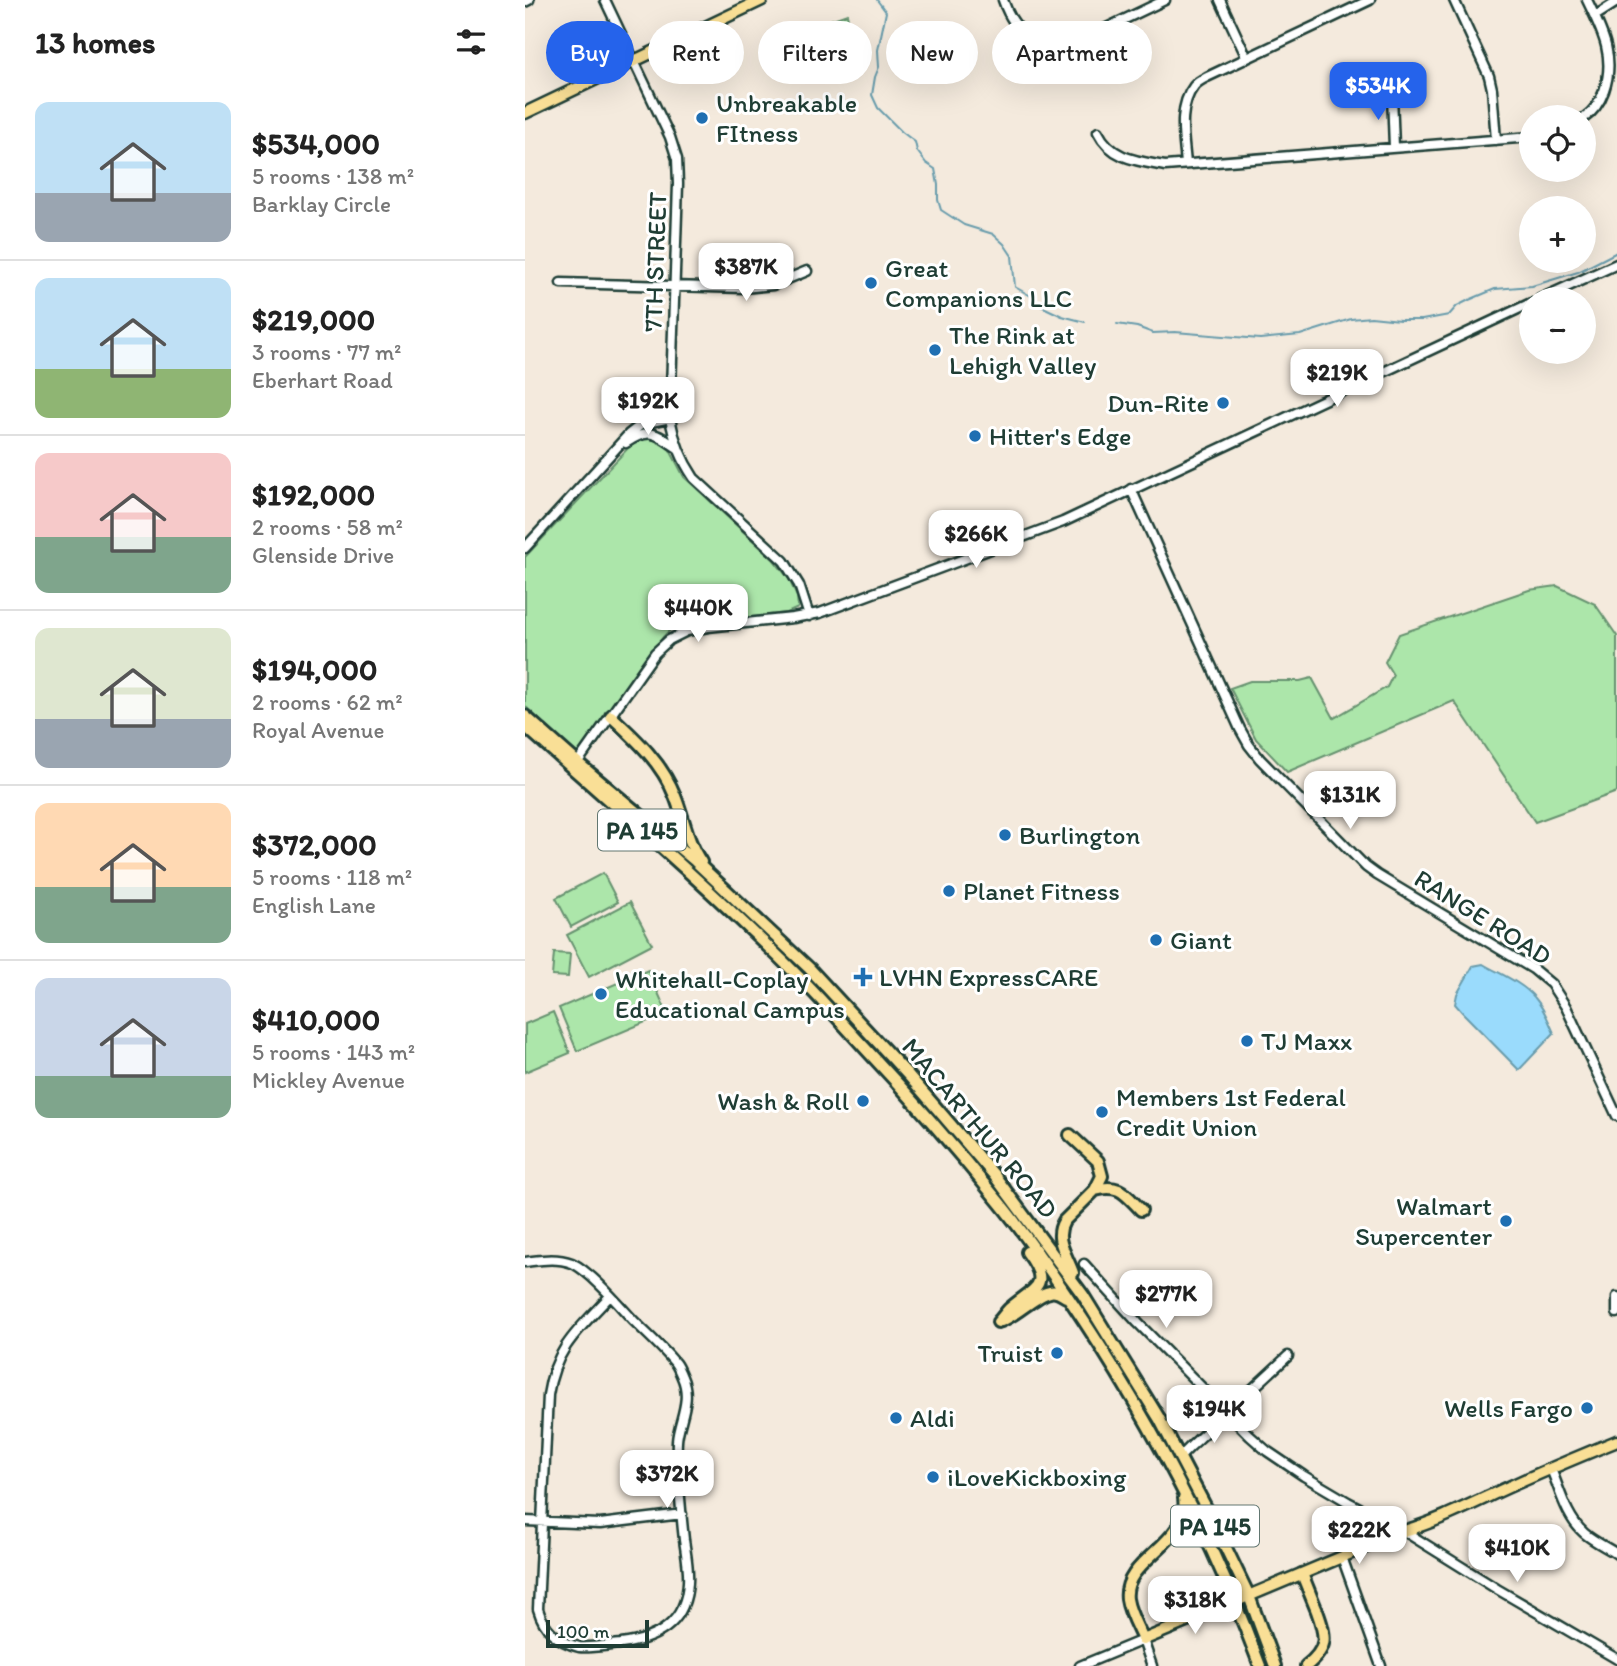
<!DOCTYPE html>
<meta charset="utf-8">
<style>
body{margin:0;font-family:Itim,sans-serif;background:#f6f6f6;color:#222;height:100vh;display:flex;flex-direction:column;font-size:26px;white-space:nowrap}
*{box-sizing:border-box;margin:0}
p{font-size:23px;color:#767676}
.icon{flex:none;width:38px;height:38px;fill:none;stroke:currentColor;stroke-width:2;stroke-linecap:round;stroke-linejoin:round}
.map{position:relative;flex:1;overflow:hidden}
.panel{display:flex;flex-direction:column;background:#fff;width:525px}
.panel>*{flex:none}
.guide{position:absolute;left:21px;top:21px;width:665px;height:63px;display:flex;gap:14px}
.buttons{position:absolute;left:994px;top:105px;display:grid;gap:14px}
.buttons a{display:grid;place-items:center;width:77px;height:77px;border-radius:50%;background:#fff;box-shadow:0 7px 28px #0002;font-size:35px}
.scale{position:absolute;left:21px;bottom:18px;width:103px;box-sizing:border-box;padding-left:7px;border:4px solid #1f3d34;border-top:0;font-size:19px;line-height:24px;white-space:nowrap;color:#1f3d34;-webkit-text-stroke:5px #fff;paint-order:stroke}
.price{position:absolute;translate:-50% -60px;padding:0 16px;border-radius:14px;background:#fff;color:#222;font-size:23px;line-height:46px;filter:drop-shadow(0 2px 4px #0008)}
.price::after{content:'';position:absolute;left:50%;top:42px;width:21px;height:16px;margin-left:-10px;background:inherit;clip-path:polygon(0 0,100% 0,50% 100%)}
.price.current{background:#2563eb;color:#fff}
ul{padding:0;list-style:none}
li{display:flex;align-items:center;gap:21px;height:175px;padding:0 35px}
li+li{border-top:2px solid #e0e0e0}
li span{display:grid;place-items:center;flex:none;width:196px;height:140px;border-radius:14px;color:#555}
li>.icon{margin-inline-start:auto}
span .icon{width:84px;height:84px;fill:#fffc;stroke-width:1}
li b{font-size:30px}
h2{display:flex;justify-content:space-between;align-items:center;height:84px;padding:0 35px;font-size:30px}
.pill{padding:0 24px;border-radius:32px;background:#fff;box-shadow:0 7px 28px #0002;font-size:24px;line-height:63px}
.pill.current{background:#2563eb;color:#fff}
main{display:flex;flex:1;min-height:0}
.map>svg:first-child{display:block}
</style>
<main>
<section class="panel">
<h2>13 homes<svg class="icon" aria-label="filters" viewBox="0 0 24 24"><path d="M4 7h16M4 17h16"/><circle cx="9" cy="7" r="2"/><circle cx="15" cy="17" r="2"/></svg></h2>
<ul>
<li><span style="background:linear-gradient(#bfe0f5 65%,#9aa5b1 0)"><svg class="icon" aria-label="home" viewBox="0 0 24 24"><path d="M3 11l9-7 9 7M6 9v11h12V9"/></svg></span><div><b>$534,000</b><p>5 rooms · 138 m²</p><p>Barklay Circle</p></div></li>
<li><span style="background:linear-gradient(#bfe0f5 65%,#8fb573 0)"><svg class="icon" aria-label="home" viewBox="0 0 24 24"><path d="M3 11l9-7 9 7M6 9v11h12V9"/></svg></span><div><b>$219,000</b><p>3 rooms · 77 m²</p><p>Eberhart Road</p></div></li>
<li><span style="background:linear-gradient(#f6c9c9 60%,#7fa58c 0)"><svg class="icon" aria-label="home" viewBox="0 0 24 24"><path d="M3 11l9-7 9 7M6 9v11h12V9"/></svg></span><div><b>$192,000</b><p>2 rooms · 58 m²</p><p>Glenside Drive</p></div></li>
<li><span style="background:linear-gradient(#dfe7d0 65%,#9aa5b1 0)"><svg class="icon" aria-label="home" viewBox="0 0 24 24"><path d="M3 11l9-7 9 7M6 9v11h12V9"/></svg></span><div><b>$194,000</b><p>2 rooms · 62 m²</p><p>Royal Avenue</p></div></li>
<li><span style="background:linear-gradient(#ffd9b3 60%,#7fa58c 0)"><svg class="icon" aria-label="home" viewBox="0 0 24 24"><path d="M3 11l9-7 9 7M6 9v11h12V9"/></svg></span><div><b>$372,000</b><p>5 rooms · 118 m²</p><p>English Lane</p></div></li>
<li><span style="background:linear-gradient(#c9d6e8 70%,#7fa58c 0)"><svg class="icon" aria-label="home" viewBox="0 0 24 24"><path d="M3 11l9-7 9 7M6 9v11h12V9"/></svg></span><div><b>$410,000</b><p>5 rooms · 143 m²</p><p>Mickley Avenue</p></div></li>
</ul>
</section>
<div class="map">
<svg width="1092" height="1666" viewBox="0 0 1092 1666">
<rect width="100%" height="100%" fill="#f4eadd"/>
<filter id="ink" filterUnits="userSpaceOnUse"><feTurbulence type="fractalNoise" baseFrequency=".0143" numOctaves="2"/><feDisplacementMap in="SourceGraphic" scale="14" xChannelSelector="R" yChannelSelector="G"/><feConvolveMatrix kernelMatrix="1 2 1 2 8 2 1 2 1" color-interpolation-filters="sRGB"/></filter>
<g filter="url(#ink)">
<path fill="#ace6aa" stroke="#66926f" stroke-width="2" d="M322,14L327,35L301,41L298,29L304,27L302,21Z
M118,436L135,442L145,450L159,477L248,559L264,579L272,597L273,608L262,613L180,622L146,629L138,637L52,755L0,706V557L105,446Z
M1032,586L1070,604L1092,636V792L1010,822L929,701L762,772L731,739L705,688L725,681H775L787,678L809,718L862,687L868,675L860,662L874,634L1004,590Z
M78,873L93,902L46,927L31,898Z
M105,902L127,944L64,977L42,935Z
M29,953L45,954L43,977L27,976Z
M123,970L142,1013L52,1051L34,1008Z
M28,1012L45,1053L0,1072V1024Z"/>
<path fill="#9adbfc" stroke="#699cac" stroke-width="2" d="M958,964C975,974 998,983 1010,998C1019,1008 1024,1022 1029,1033L994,1070L937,1012L930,1004L932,994L948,966Z"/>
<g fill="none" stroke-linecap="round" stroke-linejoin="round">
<path stroke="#699cac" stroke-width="2" d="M352,0L361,12L353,50L354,67L350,77L347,95L353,108L377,132L390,142L392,151L401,163L410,169L413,185V200L416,210L439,225L468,234L479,244L487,256L490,287L506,296L514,305L537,316L560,322
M592,324L612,327L628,333L650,332L735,339L775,335L826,319L846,317L875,320H897L924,315L932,306L944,300L970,289L1007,286L1053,272L1092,252"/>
<defs>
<path id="minor" d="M80,0L145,137L152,159L153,184L145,418C149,441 156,459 169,478L259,561L274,585L284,616
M478,0C491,38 514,48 552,42L640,0
M695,0L722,58
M929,0L964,76L967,89L971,140
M0,2L4,0
M1070,16L1092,2
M504,60L511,41
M867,95L869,147
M1059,118C1068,112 1075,102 1079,91C1091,57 1077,31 1062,0
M573,132C586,159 613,161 640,166L1006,137
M661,164C659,139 652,108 669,86C672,82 678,79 682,77L845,0
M36,283L219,288L248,285L282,271
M1015,299L1092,264
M101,443C123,428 130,432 151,447
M606,489L715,729L724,745L735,759L841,867L852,875L1008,969L1026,984L1041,1007L1092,1116
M0,548L104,434L117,424L145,418
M50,766L130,653L144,640L162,631L183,627L268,618L295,613L538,522L1006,303
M0,1262C16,1260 31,1257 47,1263C66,1272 94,1305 109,1321C123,1335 138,1348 150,1363C153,1367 155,1372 157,1377C166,1397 157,1414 153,1434C151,1443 152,1451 152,1460C154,1487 156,1513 159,1540C161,1554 164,1568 163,1582C161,1623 133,1639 96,1644C82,1645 68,1648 54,1647C33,1642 19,1630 13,1609L23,1395C30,1348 54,1329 85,1296
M559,1264L613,1323L725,1436L742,1451L779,1476L823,1502L879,1531L972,1589L1092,1659
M1092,1297V1313
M655,1457L666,1446L763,1356
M1026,1469C1035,1490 1041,1517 1059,1533C1068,1541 1081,1547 1092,1554
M0,1521L75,1524L157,1514
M817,1557L856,1666
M555,1666L618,1640L627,1666"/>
<path id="major" d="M0,113L237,0
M618,1640L879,1531C917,1520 952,1501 988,1485C1022,1470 1057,1455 1092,1441"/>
<path id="highway" d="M0,716L53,763L170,861L284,968L384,1076L469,1175L558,1295L634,1418L687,1519L724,1596L750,1666
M86,716C112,740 137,763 150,796C159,818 162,842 176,862
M0,726C92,808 186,889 273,976C296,999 317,1023 339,1047C386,1097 431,1149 474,1202C505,1240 532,1280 559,1321C630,1429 690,1545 735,1666
M545,1135L573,1161L577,1176L570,1190L539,1221C528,1239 542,1255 548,1273
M570,1190C595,1183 600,1194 616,1210
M476,1321C492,1315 512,1294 525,1292C531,1290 536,1294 541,1297
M473,1322C477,1318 480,1313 484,1309C509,1287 528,1287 502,1252
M777,1574C782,1586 787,1599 792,1611C801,1636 804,1648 781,1666
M618,1640C613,1628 604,1613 602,1599C597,1559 666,1544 659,1498"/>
</defs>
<use href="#minor" stroke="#1f3d34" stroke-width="13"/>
<use href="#major" stroke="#1f3d34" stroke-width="15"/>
<use href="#highway" stroke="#1f3d34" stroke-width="16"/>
<use href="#minor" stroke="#fff" stroke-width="8"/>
<use href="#major" stroke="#f9df96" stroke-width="10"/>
<use href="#highway" stroke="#f9df96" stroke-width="10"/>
</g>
</g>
<g fill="#1f6fb2" stroke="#fff" stroke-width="2.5">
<circle cx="177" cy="118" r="7"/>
<circle cx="346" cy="283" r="7"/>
<circle cx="410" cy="350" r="7"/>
<circle cx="698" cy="403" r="7"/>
<circle cx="450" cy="436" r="7"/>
<circle cx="480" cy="835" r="7"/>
<circle cx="424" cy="891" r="7"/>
<circle cx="631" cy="940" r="7"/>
<path d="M334.5 966.5h7v7h7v7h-7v7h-7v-7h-7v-7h7z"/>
<circle cx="76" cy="994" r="7"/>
<circle cx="722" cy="1041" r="7"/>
<circle cx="338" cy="1101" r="7"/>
<circle cx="577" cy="1112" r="7"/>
<circle cx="981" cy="1221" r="7"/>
<circle cx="532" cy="1353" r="7"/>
<circle cx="1062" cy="1408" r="7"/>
<circle cx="371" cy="1418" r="7"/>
<circle cx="408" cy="1477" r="7"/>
</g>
<g text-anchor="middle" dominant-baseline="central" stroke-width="6" stroke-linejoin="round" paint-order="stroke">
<g fill="#fff" stroke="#627771" stroke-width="2">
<rect x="73" y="809.5" width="88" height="41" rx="5"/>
<rect x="646" y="1505.5" width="88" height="41" rx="5"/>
</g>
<g font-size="24" font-weight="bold" fill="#1f3d34">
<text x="117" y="830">PA 145</text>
<text x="690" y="1526">PA 145</text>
</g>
<g font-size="26" fill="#1f3d34" stroke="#fff" text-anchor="start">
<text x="191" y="103">Unbreakable<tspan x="191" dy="30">FItness</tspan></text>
<text x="360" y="268">Great<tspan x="360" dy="30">Companions LLC</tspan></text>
<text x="424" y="335">The Rink at<tspan x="424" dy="30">Lehigh Valley</tspan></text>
<text x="684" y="403" text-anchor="end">Dun-Rite</text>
<text x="464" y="436">Hitter's Edge</text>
<text x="494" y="835">Burlington</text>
<text x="438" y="891">Planet Fitness</text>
<text x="645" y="940">Giant</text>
<text x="354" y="977">LVHN ExpressCARE</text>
<text x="90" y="979">Whitehall-Coplay<tspan x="90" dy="30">Educational Campus</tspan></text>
<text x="736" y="1041">TJ Maxx</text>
<text x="591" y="1097">Members 1st Federal<tspan x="591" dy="30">Credit Union</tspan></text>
<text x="324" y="1101" text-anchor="end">Wash &amp; Roll</text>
<text x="967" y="1206" text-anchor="end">Walmart<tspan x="967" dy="30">Supercenter</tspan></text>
<text x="518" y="1353" text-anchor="end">Truist</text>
<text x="1048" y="1408" text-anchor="end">Wells Fargo</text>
<text x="385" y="1418">Aldi</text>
<text x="422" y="1477">iLoveKickboxing</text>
</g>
<g font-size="26" fill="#1f3d34" stroke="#fff">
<text transform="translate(130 262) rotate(-88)">7TH STREET</text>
<text transform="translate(958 917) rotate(32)">RANGE ROAD</text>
<text transform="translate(455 1128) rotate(50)">MACARTHUR ROAD</text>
</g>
</g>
</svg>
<div class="buttons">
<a><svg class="icon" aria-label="locate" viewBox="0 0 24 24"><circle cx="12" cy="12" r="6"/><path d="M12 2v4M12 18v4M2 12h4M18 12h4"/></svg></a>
<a>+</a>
<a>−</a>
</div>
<div class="scale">100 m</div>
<b class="price current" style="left:853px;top:122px">$534K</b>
<b class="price" style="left:221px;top:303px">$387K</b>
<b class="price" style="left:812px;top:409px">$219K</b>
<b class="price" style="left:123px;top:437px">$192K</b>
<b class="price" style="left:451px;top:570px">$266K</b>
<b class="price" style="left:173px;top:644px">$440K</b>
<b class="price" style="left:825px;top:831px">$131K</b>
<b class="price" style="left:641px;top:1330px">$277K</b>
<b class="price" style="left:689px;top:1445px">$194K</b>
<b class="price" style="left:142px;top:1510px">$372K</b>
<b class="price" style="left:834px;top:1566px">$222K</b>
<b class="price" style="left:992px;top:1584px">$410K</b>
<b class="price" style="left:670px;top:1636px">$318K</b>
<div class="guide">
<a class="pill current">Buy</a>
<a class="pill">Rent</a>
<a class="pill">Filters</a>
<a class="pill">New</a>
<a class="pill">Apartment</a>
</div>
</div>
</main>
